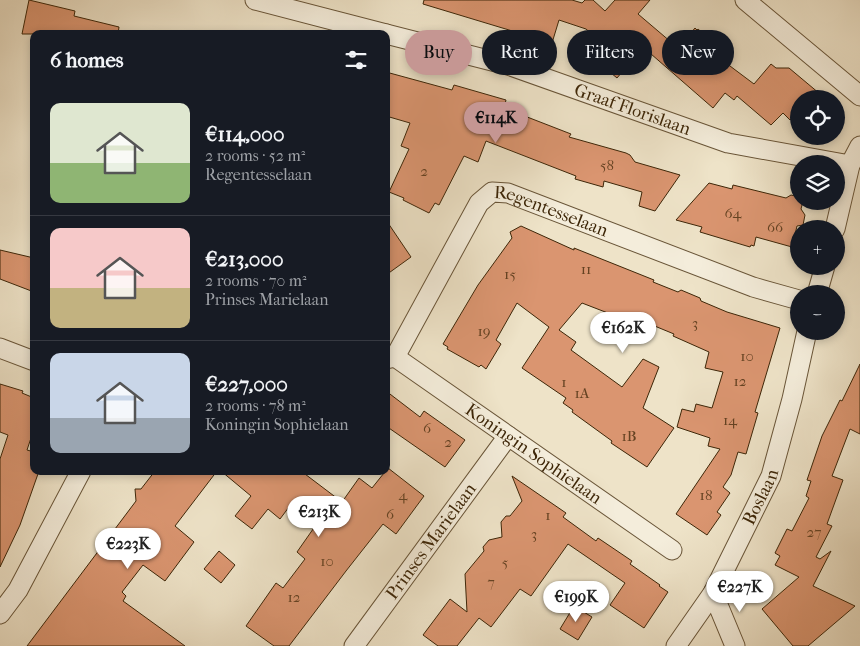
<!DOCTYPE html>
<meta charset="utf-8">
<style>
body{margin:0;font-family:"IM FELL French Canon",serif;background:#242831;color:#f1f3f6;height:100vh;display:flex;flex-direction:column;font-size:19px;white-space:nowrap}
*{box-sizing:border-box;margin:0}
p{font-size:16px;color:#9ea1a6}
.icon{flex:none;width:28px;height:28px;fill:none;stroke:currentColor;stroke-width:2;stroke-linecap:round;stroke-linejoin:round}
.map{position:relative;flex:1;overflow:hidden}
.drawer{position:absolute;left:30px;top:30px;width:360px;height:445px;display:flex;flex-direction:column;background:#171b24;border-radius:10px;box-shadow:0 2px 8px #0003}
.drawer>*{flex:none}
.hud{position:absolute;left:405px;top:30px;width:380px;height:45px;display:flex;gap:10px}
.buttons{position:absolute;left:790px;top:90px;display:grid;gap:10px}
.buttons a{display:grid;place-items:center;width:55px;height:55px;border-radius:50%;background:#171b24;box-shadow:0 2px 8px #0003;font-size:25px}
.price{position:absolute;translate:-50% -42px;padding:0 11px;border-radius:18px;background:#fff;color:#222;font-size:16px;line-height:32px;filter:drop-shadow(0 1px 2px #0008)}
.price::after{content:'';position:absolute;left:50%;top:30px;width:15px;height:11px;margin-left:-8px;background:inherit;clip-path:polygon(0 0,100% 0,50% 100%)}
.price.on{background:#c59692;color:#111}
ul{padding:0;list-style:none}
li{display:flex;align-items:center;gap:15px;height:125px;padding:0 20px}
li+li{border-top:1px solid #363941}
li span{display:grid;place-items:center;flex:none;width:140px;height:100px;border-radius:10px;color:#555}
li>.icon{margin-inline-start:auto}
span .icon{width:60px;height:60px;fill:#fffc;stroke-width:1}
li b{font-size:21px}
h2{display:flex;justify-content:space-between;align-items:center;height:60px;padding:0 20px;font-size:21px}
.chip{padding:0 18px;border-radius:22px;background:#171b24;box-shadow:0 2px 8px #0003;font-size:18px;line-height:45px}
.chip.on{background:#c59692;color:#111}
.map>svg:first-child{display:block}
</style>
<div class="map">
<svg width="860" height="646" viewBox="0 0 860 646">
<rect width="100%" height="100%" fill="#eee3c8"/>
<filter id="stains"><feTurbulence type="fractalNoise" baseFrequency=".004" numOctaves="4"/><feColorMatrix values="0 0 0 0 .2 0 0 0 0 .09 0 0 0 0 .02 0 0 0 .5 -.17"/></filter>
<radialGradient id="worn" r=".72"><stop offset=".6" stop-color="#630" stop-opacity="0"/><stop offset="1" stop-color="#630" stop-opacity=".3"/></radialGradient>
<path fill="#da9570" stroke="#3d2608" d="M29,0L75,11L74,16L119,27L118,34H22Z
M424,0H572L582,3L585,0H593L605,11L615,0H650L638,14L678,48L695,28L697,30L698,29L727,54L722,60L754,84L771,64L776,68H789L826,99H799V111L790,120L783,113L771,125L737,96L734,100L725,93L713,108L643,47L617,78L598,62L609,49L586,29L559,20L552,43L423,4Z
M386,72L452,90L454,85L506,100L504,108L571,134L569,137L626,153L630,155L635,162L680,175L655,211L639,206L642,192L604,181L603,187L575,179L576,176L486,141L478,162L464,156L439,205L435,203L429,213L403,200L404,198L389,192L409,149L401,146L410,123L386,116Z
M709,183L732,189L733,185L786,198L791,195L799,197V201H803L801,209L805,215L803,225L797,226L792,247L756,237L754,246L751,245L750,247L700,232L702,227L676,220Z
M386,220L411,257L386,275Z
M521,226L574,250V248L654,280L653,282L678,292L681,290L700,298L701,301L727,312L780,328L755,412L758,413L746,454L738,452L731,475L723,487L730,493L717,512L721,515L707,535L676,514L720,449L708,446L710,438L677,427L682,409L694,412L696,404L712,408L723,372L705,368L709,352L673,336L674,334L628,315L626,320L582,303L559,330L576,342L571,350L622,387L643,359L659,367L643,408L674,428L647,467L611,443L612,441L572,412L573,410L563,403L566,398L522,368L549,327L517,303L496,340L501,344L486,369L481,365L479,367L447,349L448,347L443,344L478,285L512,238L510,232Z
M0,250L34,258V292L0,279Z
M860,364V434L850,429L832,476L843,480L827,524L832,526L816,557L820,559L831,551L813,586L855,606L808,646H793L762,609L799,577L775,565L780,556L775,553L787,529L792,531L809,498L806,496L811,481L807,480L822,436L840,400L842,401Z
M0,384L23,391L22,393L34,398V429L27,450L34,452V471H39L20,525L0,567V459L8,435L0,432Z
M386,391L420,417L424,411L465,440L445,467L386,426Z
M388,468L424,496L396,534L383,524L346,571L289,646H274L246,626L276,583L283,588L305,559L297,552L318,522L292,503L280,519L268,509L252,529L235,516L251,496L221,471H301L342,502L359,478L372,488Z
M155,471H217L175,526L194,542L165,581L143,565L122,592L126,596L123,601L185,646H27L136,501L135,489H141Z
M512,476L566,513L563,517L596,541L598,538L632,561L630,564L660,585L659,586L668,592L644,628L610,605L625,583L568,544L531,596L520,589L491,627L479,618L457,646H438L423,635L450,599L467,612L465,574L484,551L483,547L489,540L502,537L501,522L506,516H510L522,501Z
M219,551L235,565L221,583L204,569Z
M574,606L592,617L578,640L560,629Z"/>
<g fill="none" stroke-linecap="round" stroke-linejoin="round">
<defs>
<g id="street">
<path d="M255,0L386,34"/>
<path d="M745,0L860,96"/>
<path id="s1" d="M386,34L508,65L728,143L850,165"/>
<path d="M835,229L850,165L860,146"/>
<path d="M817,294L825,266"/>
<path d="M0,348L34,361"/>
<path id="s2" d="M395,357L672,550"/>
<path id="s3" d="M386,359L395,357L479,203L492,192L508,193L753,287L799,300"/>
<path d="M713,593L735,646"/>
<path d="M0,614L18,590L81,471"/>
<path id="s4" d="M354,646L508,436"/>
<path id="s5" d="M676,646L713,593L771,476L792,399L807,331"/>
</g>
</defs>
<use href="#street" stroke="#695538" stroke-width="21"/>
<use href="#street" stroke="#f4eddb" stroke-width="19"/>
</g>
<g text-anchor="middle" dominant-baseline="central" stroke-width="4.5" stroke-linejoin="round" paint-order="stroke">
<g font-size="15" fill="#644222">
<text x="607" y="165">58</text>
<text x="424" y="171">2</text>
<text x="733" y="213">64</text>
<text x="775" y="227">66</text>
<text x="586" y="269">11</text>
<text x="510" y="274">15</text>
<text x="695" y="323">3</text>
<text x="484" y="331">19</text>
<text x="747" y="356">10</text>
<text x="740" y="381">12</text>
<text x="564" y="382">1</text>
<text x="582" y="393">1A</text>
<text x="730" y="420">14</text>
<text x="427" y="428">6</text>
<text x="629" y="436">1B</text>
<text x="448" y="442">2</text>
<text x="403" y="495">4</text>
<text x="706" y="495">18</text>
<text x="390" y="514">6</text>
<text x="548" y="515">1</text>
<text x="814" y="532">27</text>
<text x="534" y="534">3</text>
<text x="327" y="561">10</text>
<text x="505" y="562">5</text>
<text x="491" y="582">7</text>
<text x="294" y="597">12</text>
</g>
<g font-size="18" fill="#3d2608" stroke="#f4eddb">
<text stroke="none"><textPath href="#s1" startOffset="258">Graaf Florislaan</textPath></text>
<text stroke="none"><textPath href="#s3" startOffset="264">Regentesselaan</textPath></text>
<text stroke="none"><textPath href="#s2" startOffset="169">Koningin Sophielaan</textPath></text>
<text stroke="none"><textPath href="#s5" startOffset="172">Boslaan</textPath></text>
<text stroke="none"><textPath href="#s4" startOffset="130">Prinses Marielaan</textPath></text>
</g>
</g>
<rect width="100%" height="100%" filter="url(#stains)"/>
<rect width="100%" height="100%" fill="url(#worn)"/>
</svg>
<div class="buttons">
<a><svg class="icon" aria-label="locate" viewBox="0 0 24 24"><circle cx="12" cy="12" r="6"/><path d="M12 2v4M12 18v4M2 12h4M18 12h4"/></svg></a>
<a><svg class="icon" aria-label="layers" viewBox="0 0 24 24"><path d="M12 4l9 5-9 5-9-5zM3 14l9 5 9-5"/></svg></a>
<a>+</a>
<a>−</a>
</div>
<b class="price on" style="left:496px;top:144px">€114K</b>
<b class="price" style="left:623px;top:354px">€162K</b>
<b class="price" style="left:319px;top:538px">€213K</b>
<b class="price" style="left:128px;top:570px">€223K</b>
<b class="price" style="left:740px;top:613px">€227K</b>
<b class="price" style="left:576px;top:623px">€199K</b>
<div class="hud">
<a class="chip on">Buy</a>
<a class="chip">Rent</a>
<a class="chip">Filters</a>
<a class="chip">New</a>
</div>
<section class="drawer">
<h2>6 homes<svg class="icon" aria-label="filters" viewBox="0 0 24 24"><path d="M4 7h16M4 17h16"/><circle cx="9" cy="7" r="2"/><circle cx="15" cy="17" r="2"/></svg></h2>
<ul>
<li><span style="background:linear-gradient(#dfe7d0 60%,#8fb573 0)"><svg class="icon" aria-label="home" viewBox="0 0 24 24"><path d="M3 11l9-7 9 7M6 9v11h12V9"/></svg></span><div><b>€114,000</b><p>2 rooms · 52 m²</p><p>Regentesselaan</p></div></li>
<li><span style="background:linear-gradient(#f6c9c9 60%,#c2b280 0)"><svg class="icon" aria-label="home" viewBox="0 0 24 24"><path d="M3 11l9-7 9 7M6 9v11h12V9"/></svg></span><div><b>€213,000</b><p>2 rooms · 70 m²</p><p>Prinses Marielaan</p></div></li>
<li><span style="background:linear-gradient(#c9d6e8 65%,#9aa5b1 0)"><svg class="icon" aria-label="home" viewBox="0 0 24 24"><path d="M3 11l9-7 9 7M6 9v11h12V9"/></svg></span><div><b>€227,000</b><p>2 rooms · 78 m²</p><p>Koningin Sophielaan</p></div></li>
</ul>
</section>
</div>
